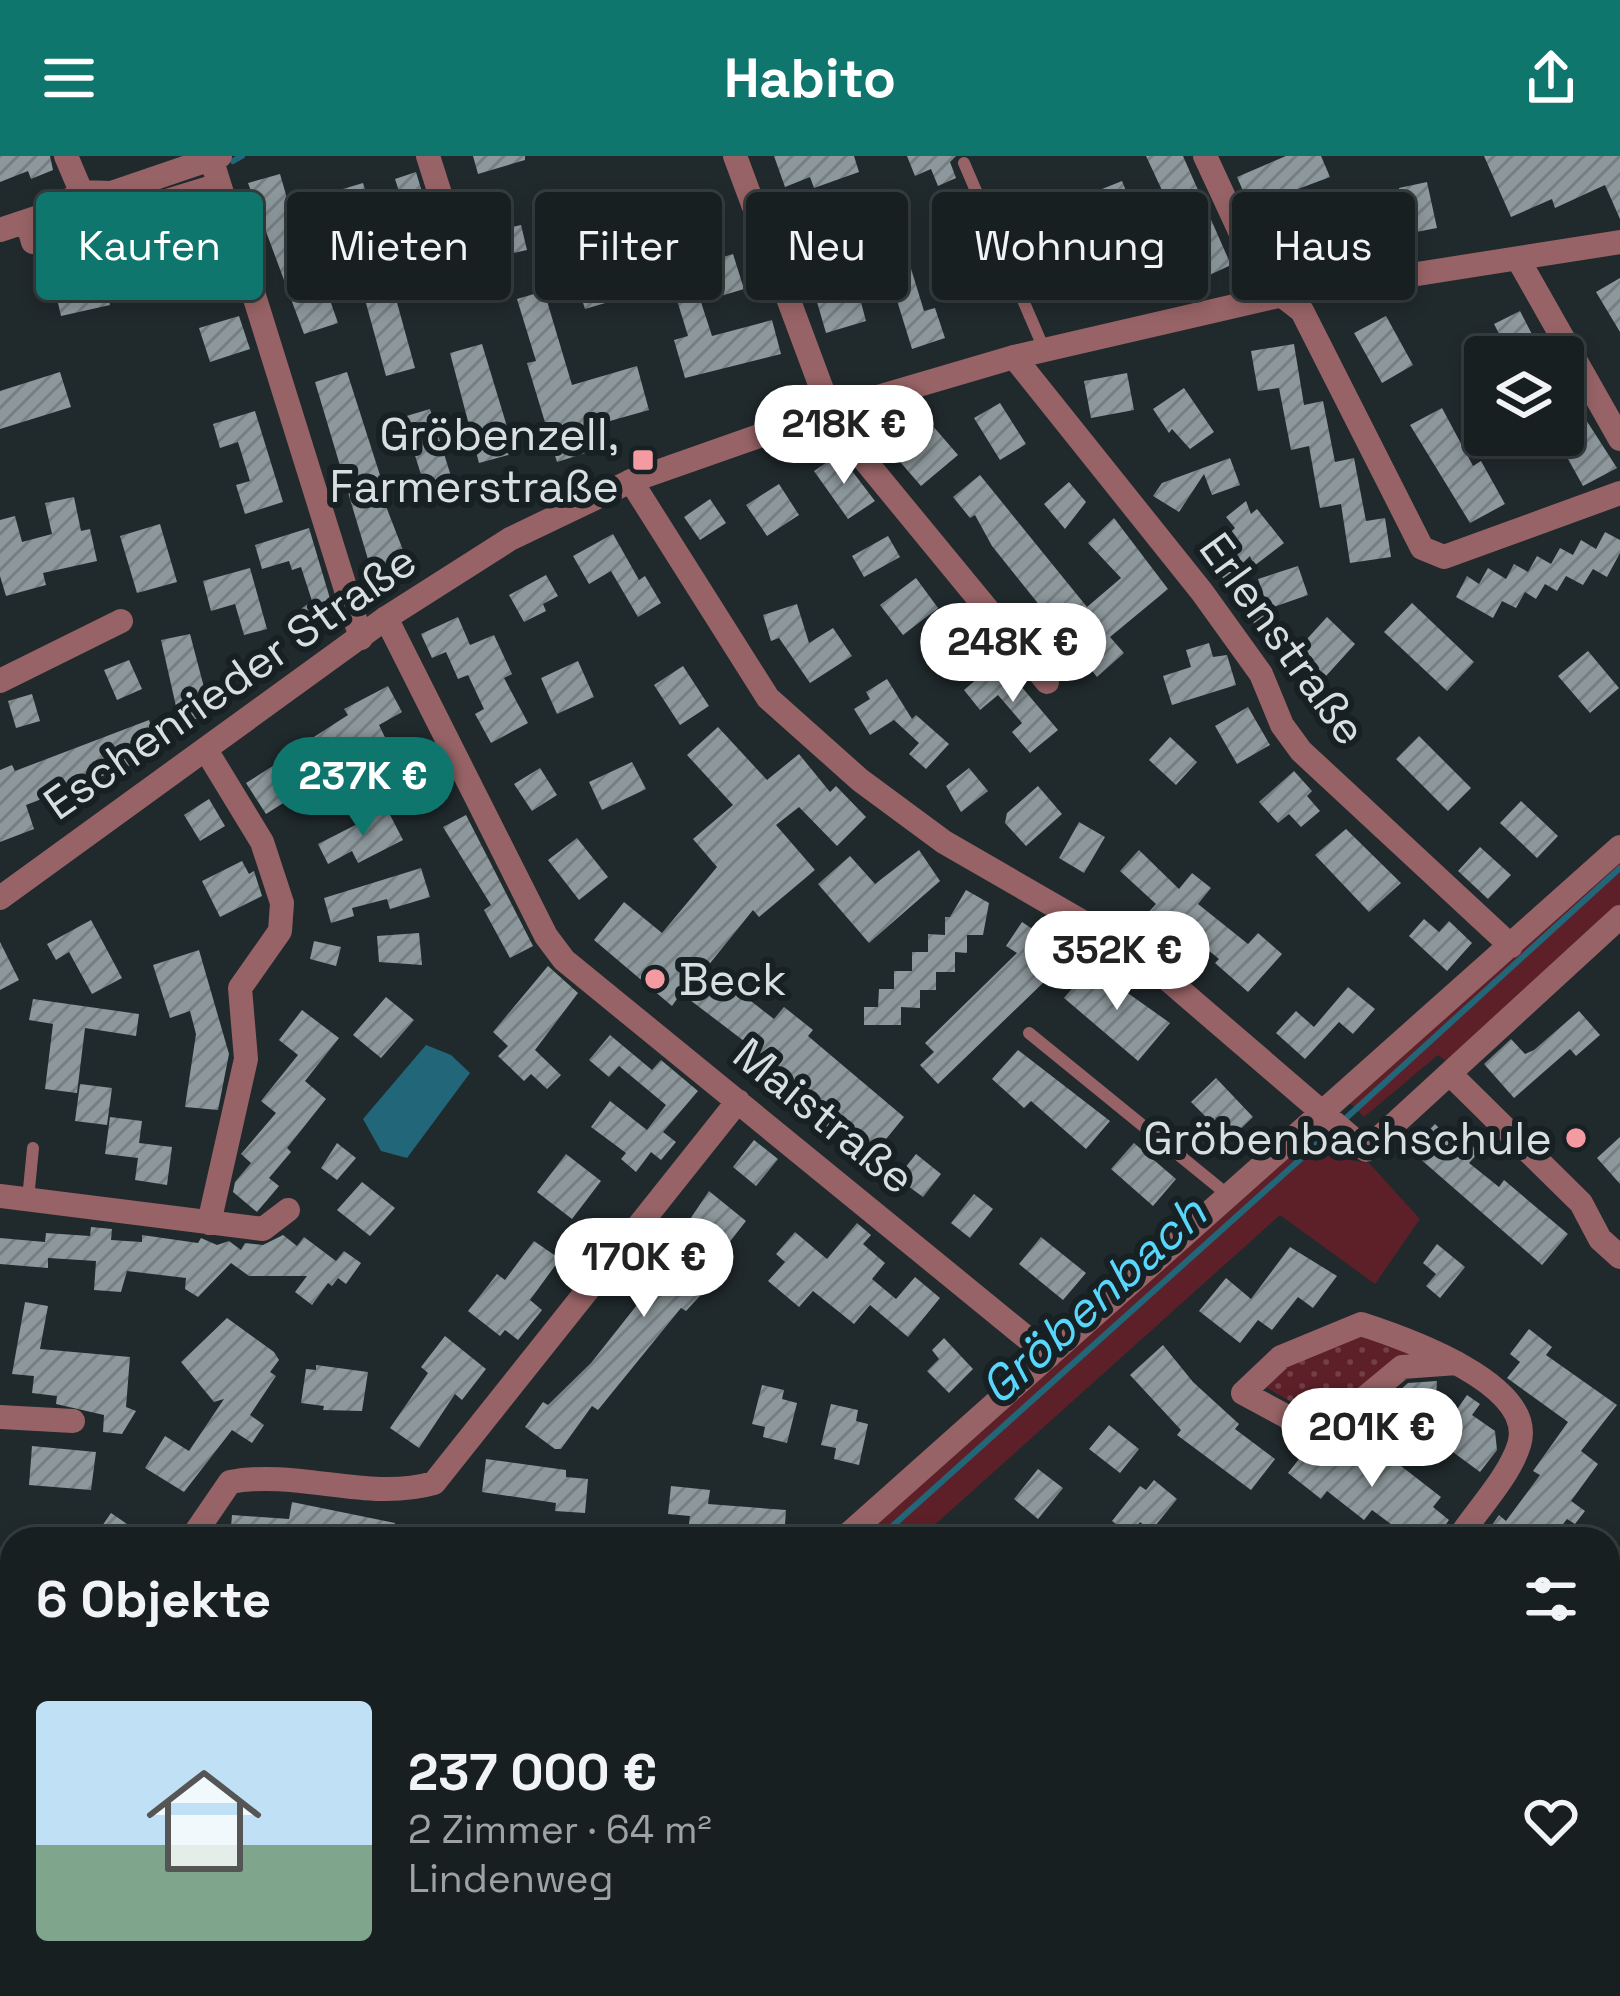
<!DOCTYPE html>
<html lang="de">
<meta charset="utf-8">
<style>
body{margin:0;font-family:"Space Grotesk",sans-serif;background:#21272a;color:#f1f3f6;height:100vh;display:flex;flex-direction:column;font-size:45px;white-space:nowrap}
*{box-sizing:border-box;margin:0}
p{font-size:39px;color:#9fa2a5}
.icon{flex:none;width:66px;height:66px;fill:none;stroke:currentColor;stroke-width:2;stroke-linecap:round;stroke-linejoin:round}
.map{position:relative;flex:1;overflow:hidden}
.side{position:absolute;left:0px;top:1371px;width:1620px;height:471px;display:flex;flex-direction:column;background:#181f21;border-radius:36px 36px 0 0;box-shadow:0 6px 18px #0003,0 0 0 3px #363d3f}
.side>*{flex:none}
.guide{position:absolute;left:36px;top:36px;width:1548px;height:108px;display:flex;gap:24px}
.buttons{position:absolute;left:1464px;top:180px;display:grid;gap:24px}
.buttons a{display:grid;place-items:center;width:120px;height:120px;border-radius:12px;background:#181f21;box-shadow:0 6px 18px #0003,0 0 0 3px #363d3f;font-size:60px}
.price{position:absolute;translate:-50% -102px;padding:0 27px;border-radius:42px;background:#fff;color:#222;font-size:39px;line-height:78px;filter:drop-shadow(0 3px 6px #0008)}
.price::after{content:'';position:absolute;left:50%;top:72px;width:36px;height:27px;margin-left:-18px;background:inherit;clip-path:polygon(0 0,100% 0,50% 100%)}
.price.selected{background:#0f766e;color:#fff}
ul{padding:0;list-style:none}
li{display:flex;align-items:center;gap:36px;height:300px;padding:0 36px}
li+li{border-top:3px solid #363d3f}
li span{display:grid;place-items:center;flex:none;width:336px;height:240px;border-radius:12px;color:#555}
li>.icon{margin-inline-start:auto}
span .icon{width:144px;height:144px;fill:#fffc;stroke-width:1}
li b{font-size:51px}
h2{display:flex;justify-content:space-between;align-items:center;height:144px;padding:0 36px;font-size:51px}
.tag{padding:0 42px;border-radius:12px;background:#181f21;box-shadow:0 6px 18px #0003,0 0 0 3px #363d3f;font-size:42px;line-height:108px}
.tag.selected{background:#0f766e;color:#fff}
header{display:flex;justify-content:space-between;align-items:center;height:156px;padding:0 36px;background:#0f766e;color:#fff;font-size:54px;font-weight:800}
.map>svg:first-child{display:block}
</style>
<header><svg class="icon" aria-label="menu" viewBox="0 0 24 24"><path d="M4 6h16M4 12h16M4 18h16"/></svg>Habito<svg class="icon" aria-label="share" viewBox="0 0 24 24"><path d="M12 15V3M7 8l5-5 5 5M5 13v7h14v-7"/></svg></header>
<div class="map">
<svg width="1620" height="1840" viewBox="0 0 1620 1840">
<defs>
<pattern id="park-dots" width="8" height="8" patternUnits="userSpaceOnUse" patternTransform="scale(3)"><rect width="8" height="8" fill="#5d2028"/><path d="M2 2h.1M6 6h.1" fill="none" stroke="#744047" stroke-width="1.8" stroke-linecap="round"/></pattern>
<pattern id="building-hatch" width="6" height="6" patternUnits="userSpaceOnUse" patternTransform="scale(3)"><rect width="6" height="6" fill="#8d989c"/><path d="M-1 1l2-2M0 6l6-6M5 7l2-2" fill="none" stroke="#767e82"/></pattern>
</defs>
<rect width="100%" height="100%" fill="#20292c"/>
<path fill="#5d2028" d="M1620,701V753L1450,908L1438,899L1364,961L1348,945Z
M1317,975L1343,1003L1369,1007L1420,1063L1375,1128L1280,1059L919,1383H851Z
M1620,1441V1663L1608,1651V1446Z"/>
<path fill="url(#park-dots)" d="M1359,1180L1382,1182L1409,1197C1376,1214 1349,1250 1313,1259L1264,1230L1305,1190Z"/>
<path fill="#226679" d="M426,889L451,899L470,917L407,1002L381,995L363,963Z"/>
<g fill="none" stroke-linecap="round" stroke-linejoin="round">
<path stroke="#226679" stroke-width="6" d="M233,5L242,0
M54,67L122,46
M1345,963L1620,712
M878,1383L1335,972
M354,1840L366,1830
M1386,1840L1392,1830"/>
</g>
<path fill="url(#building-hatch)" d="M0,0H50L53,14L31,23L28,15L0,26Z
M473,0H525V4L478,18Z
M774,0H854L859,16L814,32L810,21L785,31Z
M907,0H956L950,6L956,22L938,30L931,13L915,20Z
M1146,0H1183L1231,109L1203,122Z
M1286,0H1321L1330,21L1250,51L1237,21Z
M1484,0H1620V63L1605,29L1555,52L1552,43L1511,61Z
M416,16L428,56L408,63L395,23Z
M280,18L289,49L363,27L374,63L302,85L315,130L324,127L338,167L304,178L248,27Z
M1122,25L1155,107L1126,119L1092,37Z
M1427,26L1437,72L1411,77L1407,61L1393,64L1389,45L1401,42L1399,32Z
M873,51L885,82L813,106L800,67L829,58L832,67Z
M969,58L1001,120L972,131L960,100L948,104L935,71Z
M1299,65L1303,74L1318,67L1328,91L1318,95L1321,101L1287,116L1270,78Z
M521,69L527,94L491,102L485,77Z
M601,71L622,142L585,153L569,104L557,107L551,84Z
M208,74L217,106L151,125L141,93Z
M1061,77L1072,114L1030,126L1012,92Z
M441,95L455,136L434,143L421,102Z
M733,98L744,133L701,146L712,180L772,164L781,198L685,222L674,184L688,180L669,118Z
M909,106L924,155L935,152L945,182L912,193L895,138L878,143L870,118Z
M103,115L110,149L61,160L53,125Z
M1620,122V176L1596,136Z
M393,132L415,212L386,220L364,140Z
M544,135L572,229L637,210L649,254L585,272L592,295L557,306L527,207L536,205L517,143Z
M858,135L866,165L826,177L817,146Z
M1520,155L1537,188L1511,201L1494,168Z
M239,160L250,193L210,206L199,172Z
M1386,160L1413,209L1382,227L1354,177Z
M482,188L515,297L479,307L450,197Z
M1294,188L1304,249L1323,245L1335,306L1354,302L1366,365L1385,362L1391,401L1350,407L1341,348L1320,352L1309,290L1291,294L1279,232L1258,235L1251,195Z
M60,216L71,251L0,273V235Z
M347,216L386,338L382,340L408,407L373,420L315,226Z
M1127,217L1134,254L1091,262L1084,225Z
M1563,228L1617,312L1583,330L1558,285L1563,282Z
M1184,232L1214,276L1190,293L1172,273L1169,277L1153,253Z
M1000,247L1026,288L1000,304L974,262Z
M1442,252L1473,310L1481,305L1505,348L1470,367L1410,269Z
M430,253L455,333L428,341L403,261Z
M255,255L283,346L245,358L236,329L250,325L238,286L220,292L213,268Z
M932,269L958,299L921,330L895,300Z
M839,298L875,345L848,363L814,315Z
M1230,302L1240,329L1212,339L1204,318L1179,356L1153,340L1162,327Z
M980,319L1087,451L1121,422L1088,387L1114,362L1168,433L1110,481L1124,497L1097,521L992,390L975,359L970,362L953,341Z
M1069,326L1086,346L1065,373L1044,348Z
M779,328L799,359L767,380L746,349Z
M74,341L81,375L90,373L97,405L43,417L46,429L6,440L0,420V364L15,360L22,386L52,378L45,347Z
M710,343L726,367L700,384L684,361Z
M1246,345L1251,358L1257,353L1284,387L1254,410L1250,400L1225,424L1204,402L1235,372L1226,361Z
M160,368L177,426L137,437L120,380Z
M309,372L331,446L326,459L302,476L291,460L312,445L301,411L292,414L289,405L262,413L255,389Z
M1605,376L1620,384V397L1607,421L1593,413L1583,429L1566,420L1557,435L1545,428L1536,443L1525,436L1516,452L1502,445L1493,462L1456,441L1467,420L1479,428L1488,412L1506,423L1514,408L1528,416L1537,400L1551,408L1560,392L1573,399L1581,384L1596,393Z
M613,378L639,424L645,420L661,447L638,461L611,415L589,428L573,400Z
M888,380L900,401L864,421L852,400Z
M1298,410L1308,439L1268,453L1271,462L1254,468L1249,452L1266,446L1258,423Z
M250,412L267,473L244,479L235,448L211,455L203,425Z
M546,419L558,440L543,448L546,455L524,466L509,439Z
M916,422L938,452L903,479L880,449Z
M1412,447L1474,506L1447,535L1384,476Z
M797,448L809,487L833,472L852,500L810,527L779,482L771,485L763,459Z
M458,461L470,489L494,479L512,518L504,522L528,567L491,587L475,558L484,553L468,519L458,523L446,496L432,502L421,478Z
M1327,461L1355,488L1326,520L1297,494Z
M190,478L211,558L180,568L161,484Z
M1209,487L1213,501L1227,499L1236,529L1172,549L1163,520L1191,511L1186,494Z
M1588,495L1619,532L1590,557L1558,520Z
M129,504L142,533L117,544L104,514Z
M999,504L1058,574L1030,597L1012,576L1022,567L998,539L980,554L964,534Z
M578,505L594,541L557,558L541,522Z
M683,510L709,550L680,569L654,529Z
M887,523L912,563L916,559L949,588L926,613L909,598L919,587L894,564L870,579L854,553L870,543L866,536Z
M388,530L402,556L379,569L397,606L427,592L434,605L417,614L422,625L395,638L373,591L323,619L303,588L348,559L344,553Z
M32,538L40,565L16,572L8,545Z
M1248,551L1270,589L1237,608L1215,570Z
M149,564L160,598L26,649L34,673L0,686V614L12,609L15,615Z
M718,571L767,624L799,598L830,636L836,630L866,661L837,690L799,651L776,669L815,714L759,761L753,754L707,811L774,863L784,851L813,874L808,880L904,961L878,993L846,968L832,985L814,970L830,952L799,927L785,945L763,927L777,910L690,844L679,840L672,850L594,784L624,746L662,777L717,711L693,683L733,649L687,599Z
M1419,580L1471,632L1448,655L1396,603Z
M1170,581L1197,606L1176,629L1149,604Z
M279,606L299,637L266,658L246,627Z
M632,606L646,633L602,654L589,626Z
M540,612L557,639L532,655L514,628Z
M969,612L988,635L961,656L946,630Z
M1294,615L1312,635L1307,640L1320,655L1301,671L1289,658L1278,667L1259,646Z
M1038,630L1062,658L1026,690L1005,667L1007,657Z
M209,643L225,670L200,685L184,659Z
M1521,645L1558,680L1537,702L1500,667Z
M387,653L403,684L358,707L352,695L328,708L318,688Z
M466,659L533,790L510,802L484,754L491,749L443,671Z
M1079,666L1105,681L1084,717L1059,702Z
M1346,673L1401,727L1369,756L1315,699Z
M577,682L608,721L579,744L548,704Z
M1480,691L1511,719L1488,743L1458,715Z
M919,694L940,725L869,787L818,728L850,700L875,728Z
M1139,694L1179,733L1192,717L1211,732L1198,748L1248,788L1258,777L1282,798L1248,836L1215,807L1219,803L1170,763L1149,786L1132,774L1156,748L1120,715Z
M242,705L249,718L254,715L262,740L220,761L202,725Z
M421,712L430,741L390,753L387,743L352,752L354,760L331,767L324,742Z
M966,734L989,747L983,779H967V797L955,796V816H936V834H920V852L901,851V869H864V851H878L879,833H894V815H912V796H928V778L945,779V761H950Z
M1424,763L1439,776L1449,765L1472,787L1447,815L1409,780Z
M91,764L122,822L92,838L69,796L56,804L47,788Z
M1022,766L1046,782L1043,788L1048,792L1053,787L1072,799L938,928L920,909L934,896L925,887L1017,797L1006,790Z
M419,777L422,809L379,806L377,780Z
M314,785L341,791L336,810L310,803Z
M0,786L19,824L0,834Z
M199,794L229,898L218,954L185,951L196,878L190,855L170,862L153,809Z
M548,810L578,837L535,894L561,919L547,933L531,918L524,925L498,900L508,890L493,876Z
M1091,811L1170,867L1138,905L1064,842Z
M1348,831L1375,853L1353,878L1339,866L1305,903L1276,877L1296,855L1314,871Z
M386,841L414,864L381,902L353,879Z
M33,843L139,858L136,880L85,872L77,937L45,933L53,868L29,864Z
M302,854L339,882L305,925L326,943L287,992L291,996L269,1022L279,1030L257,1056L233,1036L235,1026L251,1007L241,998L276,957L261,945L298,899L279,884Z
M1579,855L1600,879L1576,900L1570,893L1514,942L1484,908L1511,883L1525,898L1534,894Z
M610,879L652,914L661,904L698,935L663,976L676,986L661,1004L651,996L636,1016L621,1003L626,997L591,971L610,945L647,974L666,949L619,910L609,921L589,904Z
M1018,894L1110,965L1086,993L1031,945L1024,952L992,923Z
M1216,922L1253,961L1229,984L1191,946Z
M80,928L112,932L107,969L75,965Z
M110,961L142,965L139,987L172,991L167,1029L135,1024L138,1002L105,998Z
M1435,968L1458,991L1465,984L1479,996L1469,1007L1499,1031L1504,1024L1568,1078L1542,1109L1410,994Z
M1620,981V1028L1597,1002Z
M754,984L778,1003L756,1030L733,1011Z
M337,987L356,1002L337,1024L321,1012Z
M1134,987L1176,1023L1153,1050L1111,1013Z
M566,998L601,1025L572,1063L537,1036Z
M916,998L941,1018L923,1041L897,1022Z
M362,1026L395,1052L370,1080L337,1054Z
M709,1035L746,1065L710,1111L720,1118L686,1155L681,1152L598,1254L592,1250L561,1293H555L525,1271L543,1246L548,1249L591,1207L652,1130L647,1127Z
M974,1038L993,1053L970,1082L951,1067Z
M857,1067L871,1079L863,1088L885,1107L872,1123L896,1143L915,1121L940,1142L908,1181L870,1149L854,1168L813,1135L799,1151L768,1125L785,1106L776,1098L795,1076L827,1103Z
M91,1071L112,1073L111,1084L142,1086V1079L198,1087L201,1082L217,1089L229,1085L241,1094L245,1087L263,1089L283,1079L297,1090L304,1081L336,1105L344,1095L361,1107L346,1128L338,1122L332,1130L328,1127L312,1149L295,1136L307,1120H249L231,1107L198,1141L185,1133L186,1122L127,1115L121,1136L94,1134L96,1105L48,1102V1112L0,1108V1082L45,1086L46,1077L90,1080Z
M1041,1081L1086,1117L1063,1144L1019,1108Z
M534,1085L560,1103L530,1144L542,1154L518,1184L505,1174L500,1180L468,1155L497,1118L505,1124Z
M1437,1088L1465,1111L1440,1142L1426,1130L1436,1118L1423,1107Z
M1290,1091L1337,1120L1313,1152L1298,1141L1272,1174L1258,1164L1240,1187L1199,1155L1226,1122L1251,1143Z
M25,1146L48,1150L40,1193L130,1201L126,1251L136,1255L122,1278L103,1276L104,1259L56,1248L57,1240L32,1237L34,1220L12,1218Z
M227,1162L274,1196L279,1204L270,1216L276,1220L250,1259L264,1269L252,1287L232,1274L184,1336L145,1312L165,1280L189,1295L224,1243L214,1246L181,1206Z
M1529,1173L1552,1191L1546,1199L1617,1249L1581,1295L1598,1308L1571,1345L1585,1355L1575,1368L1567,1363L1553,1381L1529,1371L1520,1383H1482L1499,1359L1506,1365L1540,1319L1533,1315L1568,1266L1507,1222L1520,1206L1510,1198Z
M445,1180L486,1213L462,1244L455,1238L419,1292L390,1272L428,1217L421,1211Z
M944,1182L973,1213L949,1237L927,1215L939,1203L932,1194Z
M1163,1189L1193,1226L1239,1268L1235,1273L1275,1303L1251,1334L1177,1279L1181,1274L1130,1219Z
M316,1209L368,1216L362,1255L323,1254L324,1250L301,1247L306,1213L316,1214Z
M1437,1225L1434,1269L1403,1277L1390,1266L1385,1247L1408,1227Z
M762,1229L784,1234L782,1243L797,1247L787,1287L763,1281L765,1271L752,1268Z
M1467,1239L1480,1248L1472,1259L1495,1275L1497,1294L1480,1316L1442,1288L1462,1262L1449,1265Z
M831,1248L858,1254L856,1265L868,1268L859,1309L834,1303L836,1292L821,1289Z
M1109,1269L1139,1293L1120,1317L1089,1293Z
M1328,1287L1362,1313L1383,1296L1441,1341L1433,1351L1449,1364L1435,1383H1411L1372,1354L1364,1364L1327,1335L1321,1343L1288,1317L1310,1289Z
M32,1290L96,1296L91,1334L29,1329Z
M486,1303L566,1314V1321L588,1323L585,1357L555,1355L556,1347L482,1336Z
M1038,1313L1063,1332L1038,1363L1014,1343Z
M1154,1324L1177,1343L1151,1375L1140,1366L1130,1379L1112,1365L1140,1330L1146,1334Z
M671,1330L710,1334L708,1348L786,1354L784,1383H728L688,1375L690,1360L668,1358Z
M292,1346L395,1367L393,1383L339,1374L338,1383H230L232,1359L289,1363Z
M111,1357L149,1383H93Z"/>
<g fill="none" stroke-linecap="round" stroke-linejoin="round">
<path stroke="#976366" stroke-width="12" d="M964,7L1044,193
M1029,877L1228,1039
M28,1043L33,992
M0,1805L12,1794"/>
<path stroke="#976366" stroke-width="24" d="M66,0L86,47
M428,0L469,129
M735,0L830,255L853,290L1047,526
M1205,0L1263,125L1302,155L1422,392L1444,401L1620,337
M212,5L361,482
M27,65L33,86L219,29
M0,74L51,57L81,36L111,37L220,0
M1518,103L1620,283
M1014,201L1202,436L1261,518L1282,569L1301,595L1511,790
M631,325L768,542L860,624L944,686L1138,798L1366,994L1620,761
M386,462L546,780L564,804L1049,1200
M0,525L121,465
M206,594L262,686L282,747L280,775L240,832L246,903L209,1067
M1450,918L1581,1047L1600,1083L1620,1101
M0,1040L263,1073L288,1054
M1457,1207L1402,1211L1332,1269L1310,1273L1243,1237L1281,1201L1361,1168C1404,1182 1538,1228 1519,1289C1509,1321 1476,1355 1458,1383
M0,1261L73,1265
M191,1383L230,1326C298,1313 368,1346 434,1327L738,945
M843,1383L1620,691
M0,1703L12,1702
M273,1830L283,1840
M1600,1830L1611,1840
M332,1840L343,1830
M418,1840L429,1830
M1139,1840L1146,1830"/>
<path stroke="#976366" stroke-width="24" d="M0,742L386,462L510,383L631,325L830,255L1014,201L1278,140L1620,86
M0,1499L12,1500
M1012,1830L1025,1840"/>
</g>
<g fill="#f49aa1" stroke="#172023" stroke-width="4.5">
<rect x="631" y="292" width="24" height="24" rx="6"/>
<circle cx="655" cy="823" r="12"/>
<circle cx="1576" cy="982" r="12"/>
</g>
<g text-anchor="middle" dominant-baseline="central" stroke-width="12" stroke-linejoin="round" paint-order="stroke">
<g font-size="45" fill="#d9dfe1" stroke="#172023" text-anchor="end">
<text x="619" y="278">Gröbenzell,<tspan x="619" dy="52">Farmerstraße</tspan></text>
<text x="679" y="823" text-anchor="start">Beck</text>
<text x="1552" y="982">Gröbenbachschule</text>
</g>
<g font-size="45" fill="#d9dfe1" stroke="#172023">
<text transform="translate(1283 483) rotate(54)">Erlenstraße</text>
<text transform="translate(230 526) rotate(-35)">Eschenrieder Straße</text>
<text transform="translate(824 960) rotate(39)">Maistraße</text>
</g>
<g font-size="48" font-style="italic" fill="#59d6fb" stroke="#172023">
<text transform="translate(1093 1144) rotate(-42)">Gröbenbach</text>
</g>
</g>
</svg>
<div class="buttons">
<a><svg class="icon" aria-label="layers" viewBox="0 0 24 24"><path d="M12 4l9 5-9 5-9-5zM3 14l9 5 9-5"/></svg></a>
</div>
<b class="price" style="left:844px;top:331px">218K €</b>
<b class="price" style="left:1013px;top:549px">248K €</b>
<b class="price selected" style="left:363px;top:683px">237K €</b>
<b class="price" style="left:1117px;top:857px">352K €</b>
<b class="price" style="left:644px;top:1164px">170K €</b>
<b class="price" style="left:1372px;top:1334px">201K €</b>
<div class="guide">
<a class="tag selected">Kaufen</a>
<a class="tag">Mieten</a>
<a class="tag">Filter</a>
<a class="tag">Neu</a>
<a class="tag">Wohnung</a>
<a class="tag">Haus</a>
</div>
<section class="side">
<h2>6 Objekte<svg class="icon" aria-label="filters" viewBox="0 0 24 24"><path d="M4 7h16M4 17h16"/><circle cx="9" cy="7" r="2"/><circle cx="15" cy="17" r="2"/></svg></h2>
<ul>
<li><span style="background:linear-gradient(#bfe0f5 60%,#7fa58c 0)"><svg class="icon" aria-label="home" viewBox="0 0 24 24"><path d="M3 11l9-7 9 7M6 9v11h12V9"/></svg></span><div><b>237 000 €</b><p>2 Zimmer · 64 m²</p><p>Lindenweg</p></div><svg class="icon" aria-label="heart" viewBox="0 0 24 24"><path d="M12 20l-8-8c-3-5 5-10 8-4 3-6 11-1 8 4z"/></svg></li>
</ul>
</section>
</div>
